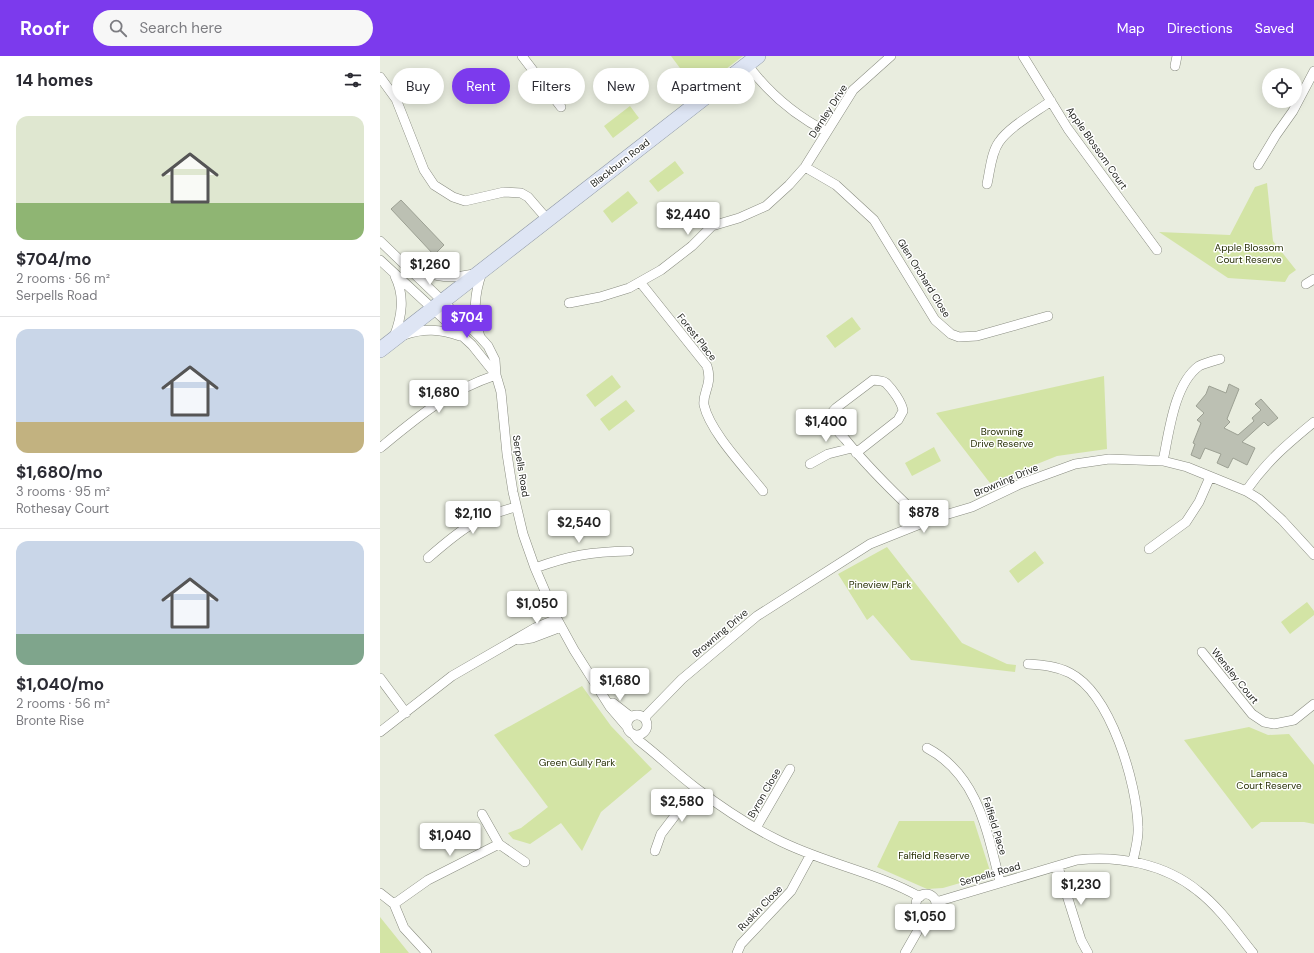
<!DOCTYPE html>
<meta charset="utf-8">
<style>
body{margin:0;font-family:"DM Sans",sans-serif;background:#f7f7f7;color:#2b2b33;height:100vh;display:flex;flex-direction:column;font-size:15px;white-space:nowrap}
*{box-sizing:border-box;margin:0}
p{font-size:13px;color:#7c7c81}
.icon{flex:none;width:22px;height:22px;fill:none;stroke:currentColor;stroke-width:2;stroke-linecap:round;stroke-linejoin:round}
.map{position:relative;flex:1;overflow:hidden}
.panel{display:flex;flex-direction:column;background:#fff;width:380px}
.panel>*{flex:none}
.hud{position:absolute;left:12px;top:12px;width:380px;height:36px;display:flex;gap:8px}
.buttons{position:absolute;left:882px;top:12px;display:grid;gap:8px}
.buttons a{display:grid;place-items:center;width:40px;height:40px;border-radius:50%;background:#fff;box-shadow:0 2px 10px #0003;font-size:20px}
.price{position:absolute;translate:-50% -34px;padding:0 9px;border-radius:4px;background:#fff;color:#222;font-size:13px;line-height:26px;filter:drop-shadow(0 1px 2px #0008)}
.price::after{content:'';position:absolute;left:50%;top:24px;width:12px;height:9px;margin-left:-6px;background:inherit;clip-path:polygon(0 0,100% 0,50% 100%)}
.price.selected{background:#7c3aed;color:#fff}
ul{padding:0;list-style:none}
li{display:grid;align-content:center;gap:8px;height:212px;padding:0 16px}
li+li{border-top:1px solid #e1e1e2}
li span{display:grid;place-items:center;height:124px;border-radius:12px;color:#555}
li>.icon{margin-inline-start:auto}
span .icon{width:72px;height:72px;fill:#fffc;stroke-width:1}
li b{font-size:17px}
h2{display:flex;justify-content:space-between;align-items:center;height:48px;padding:0 16px;font-size:17px}
.chip{padding:0 14px;border-radius:18px;background:#fff;box-shadow:0 2px 10px #0003;font-size:14px;line-height:36px}
.chip.selected{background:#7c3aed;color:#fff}
header{display:flex;align-items:center;gap:24px;box-sizing:border-box;height:56px;padding:0 20px;background:#7c3aed;color:#fff}
header strong{font-size:19px}
nav{display:flex;gap:22px;margin-inline-start:auto;font-size:14px}
.search{width:280px;height:36px;background:#f7f7f7;display:flex;align-items:center;gap:10px;box-sizing:border-box;padding:0 14px;border-radius:22px;color:#7c7c81;font-size:15px}
main{display:flex;flex:1;min-height:0}
.map>svg:first-child{display:block}
</style>
<header>
<strong>Roofr</strong>
<div class="search"><svg class="icon" aria-label="search" viewBox="0 0 24 24"><circle cx="10" cy="10" r="6"/><path d="M15 15l6 6"/></svg>Search here</div>
<nav><a>Map</a><a>Directions</a><a>Saved</a></nav>
</header>
<main>
<section class="panel">
<h2>14 homes<svg class="icon" aria-label="filters" viewBox="0 0 24 24"><path d="M4 7h16M4 17h16"/><circle cx="9" cy="7" r="2"/><circle cx="15" cy="17" r="2"/></svg></h2>
<ul>
<li><span style="background:linear-gradient(#dfe7d0 70%,#8fb573 0)"><svg class="icon" aria-label="home" viewBox="0 0 24 24"><path d="M3 11l9-7 9 7M6 9v11h12V9"/></svg></span><div><b>$704/mo</b><p>2 rooms · 56 m²</p><p>Serpells Road</p></div></li>
<li><span style="background:linear-gradient(#c9d6e8 75%,#c2b280 0)"><svg class="icon" aria-label="home" viewBox="0 0 24 24"><path d="M3 11l9-7 9 7M6 9v11h12V9"/></svg></span><div><b>$1,680/mo</b><p>3 rooms · 95 m²</p><p>Rothesay Court</p></div></li>
<li><span style="background:linear-gradient(#c9d6e8 75%,#7fa58c 0)"><svg class="icon" aria-label="home" viewBox="0 0 24 24"><path d="M3 11l9-7 9 7M6 9v11h12V9"/></svg></span><div><b>$1,040/mo</b><p>2 rooms · 56 m²</p><p>Bronte Rise</p></div></li>
</ul>
</section>
<div class="map">
<svg width="934" height="897" viewBox="0 0 934 897">
<rect width="100%" height="100%" fill="#e9eddf"/>
<path fill="#d3e4a5" d="M291,0H363L317,35Z
M250,50L259,62L233,82L224,70Z
M295,105L304,117L278,136L269,125Z
M887,127L893,185L916,214L909,219L905,226L848,222L779,176L850,179L875,131Z
M248,135L258,147L232,167L223,155Z
M472,261L481,273L455,292L446,280Z
M232,319L241,331L215,351L206,339Z
M724,320L727,393L677,400L610,427L556,357Z
M246,344L255,355L229,375L220,363Z
M554,391L561,405L532,420L525,407Z
M507,491L582,587L627,608L636,609L635,616L531,604L493,559L487,564L458,518Z
M655,495L664,507L638,527L629,515Z
M927,546L934,555V559L910,578L901,566Z
M202,630L231,670L272,713L221,756L202,795L181,767L150,788L133,783L128,777L141,772L168,751L114,679Z
M869,671L888,679L909,678L934,709V768L924,766H881L872,773L804,684Z
M519,765H594L611,818L563,832L547,833L497,811Z
M0,861L29,897H0Z"/>
<path fill="#bcc0b3" stroke="#9ca093" d="M21,144L64,189L54,199L11,153Z
M849,328L859,333L847,363L850,366L844,372L858,379L874,365L872,362L881,354L875,348L881,343L898,362L888,370L884,366L862,386L875,392L867,409L853,402L848,412L837,407L841,398L825,392L820,403L811,399L815,388L813,387L821,367L817,364L824,357L816,350L826,338L829,330L846,337Z"/>
<g fill="none" stroke-linecap="round" stroke-linejoin="round">
<defs>
<path id="minor" d="M142,0L181,51
M643,0L688,73L777,194
M367,8C389,38 414,59 447,76
M795,10L797,0
M0,21L16,43L44,114L54,129L73,141L85,145L124,136L141,137L148,141L167,163
M878,109L896,79L913,55L934,15
M425,111L456,129L494,164L555,264L571,278L579,281L597,280L668,260
M607,128C610,115 611,97 619,86C629,71 656,56 671,45
M0,185L100,281L108,290L115,304L116,319L121,336L127,398L133,436L143,478L155,512L177,563L194,594L230,651L248,672
M0,204L92,289L116,319
M25,204C47,221 67,224 94,218
M260,226L327,310C333,329 322,337 324,349C330,376 366,413 383,435
M926,228L934,223
M189,247L220,241L249,232L281,214L312,190L332,170L359,162L386,150L409,129L425,111L473,34L511,0
M24,279C44,272 60,273 80,280
M14,281C22,260 25,240 15,220
M100,281C93,257 94,239 102,216
M0,392C39,360 68,335 116,319
M476,397L518,364L523,355C522,346 512,333 506,327C502,324 498,325 493,324L456,352C453,355 450,358 451,363C452,370 460,378 465,383C490,414 516,439 545,466
M783,405C789,377 794,328 819,310C825,307 833,305 840,303
M430,408L448,398L472,392
M866,435C887,405 906,389 934,366
M769,493L806,466L819,446L830,421
M48,502C79,475 96,461 136,451
M155,512C191,499 211,496 249,495
M139,584L152,582L181,571
M822,596L872,658L884,666L894,668L914,664L934,648
M648,608C663,609 676,610 690,617C731,638 757,728 758,771C759,782 755,794 753,805
M0,622L26,657
M233,647L251,661
M247 669a10 10 0 1 1 20 0a10 10 0 1 1-20 0Z
M264,662L302,623L377,560L490,488L555,462L592,451L640,428L695,408L729,403L783,405L807,411L866,435L879,443L902,464L934,499
M0,676L72,620L155,572L177,563
M253,678L258,684C278,699 296,717 316,732C341,751 368,769 396,783C442,807 494,815 540,841
M547,692C598,719 607,775 620,826
M102,758L119,788
M376,772L410,713
M275,795L281,778L316,732
M678,811L701,884L708,897
M0,837L14,848L24,872L47,897
M536 848a10 10 0 1 1 20 0a10 10 0 1 1-20 0Z
M556,846L697,804C739,799 785,808 818,835C840,852 856,876 873,897
M14,848L48,824L119,788L145,806
M357,897L361,888L411,835L430,800
M525,897L537,876L544,857"/>
<path id="primary" d="M0,294L378,0"/>
</defs>
<use href="#minor" stroke="#898c80" stroke-width="10"/>
<use href="#primary" stroke="#8e97a5" stroke-width="16"/>
<use href="#minor" stroke="#fff" stroke-width="9"/>
<use href="#primary" stroke="#dee5f4" stroke-width="15"/>
</g>
<g text-anchor="middle" dominant-baseline="central" stroke-width="3" stroke-linejoin="round" paint-order="stroke">
<g font-size="10" fill="#232520" stroke="#fff">
<text transform="translate(448 55) rotate(-57)">Darnley Drive</text>
<text transform="translate(717 92) rotate(55)">Apple Blossom Court</text>
<text transform="translate(240 107) rotate(-38)">Blackburn Road</text>
<text transform="translate(544 222) rotate(58)">Glen Orchard Close</text>
<text transform="translate(317 281) rotate(52)">Forest Place</text>
<text transform="translate(141 410) rotate(81)">Serpells Road</text>
<text transform="translate(626 424) rotate(-23)">Browning Drive</text>
<text transform="translate(340 577) rotate(-40)">Browning Drive</text>
<text transform="translate(855 620) rotate(51)">Wensley Court</text>
<text transform="translate(384 737) rotate(-60)">Byron Close</text>
<text transform="translate(615 770) rotate(73)">Falfield Place</text>
<text transform="translate(610 818) rotate(-16)">Serpells Road</text>
<text transform="translate(380 852) rotate(-46)">Ruskin Close</text>
</g>
<g font-size="10" fill="#283106" stroke="#fff">
<text x="869" y="191">Apple Blossom<tspan x="869" dy="12">Court Reserve</tspan></text>
<text x="622" y="375">Browning<tspan x="622" dy="12">Drive Reserve</tspan></text>
<text x="500" y="528">Pineview Park</text>
<text x="197" y="706">Green Gully Park</text>
<text x="889" y="717">Larnaca<tspan x="889" dy="12">Court Reserve</tspan></text>
<text x="554" y="799">Falfield Reserve</text>
</g>
</g>
</svg>
<div class="buttons">
<a><svg class="icon" aria-label="locate" viewBox="0 0 24 24"><circle cx="12" cy="12" r="6"/><path d="M12 2v4M12 18v4M2 12h4M18 12h4"/></svg></a>
</div>
<b class="price" style="left:308px;top:180px">$2,440</b>
<b class="price" style="left:50px;top:230px">$1,260</b>
<b class="price selected" style="left:87px;top:283px">$704</b>
<b class="price" style="left:59px;top:358px">$1,680</b>
<b class="price" style="left:446px;top:387px">$1,400</b>
<b class="price" style="left:544px;top:478px">$878</b>
<b class="price" style="left:93px;top:479px">$2,110</b>
<b class="price" style="left:199px;top:488px">$2,540</b>
<b class="price" style="left:157px;top:569px">$1,050</b>
<b class="price" style="left:240px;top:646px">$1,680</b>
<b class="price" style="left:302px;top:767px">$2,580</b>
<b class="price" style="left:70px;top:801px">$1,040</b>
<b class="price" style="left:701px;top:850px">$1,230</b>
<b class="price" style="left:545px;top:882px">$1,050</b>
<div class="hud">
<a class="chip">Buy</a>
<a class="chip selected">Rent</a>
<a class="chip">Filters</a>
<a class="chip">New</a>
<a class="chip">Apartment</a>
</div>
</div>
</main>
